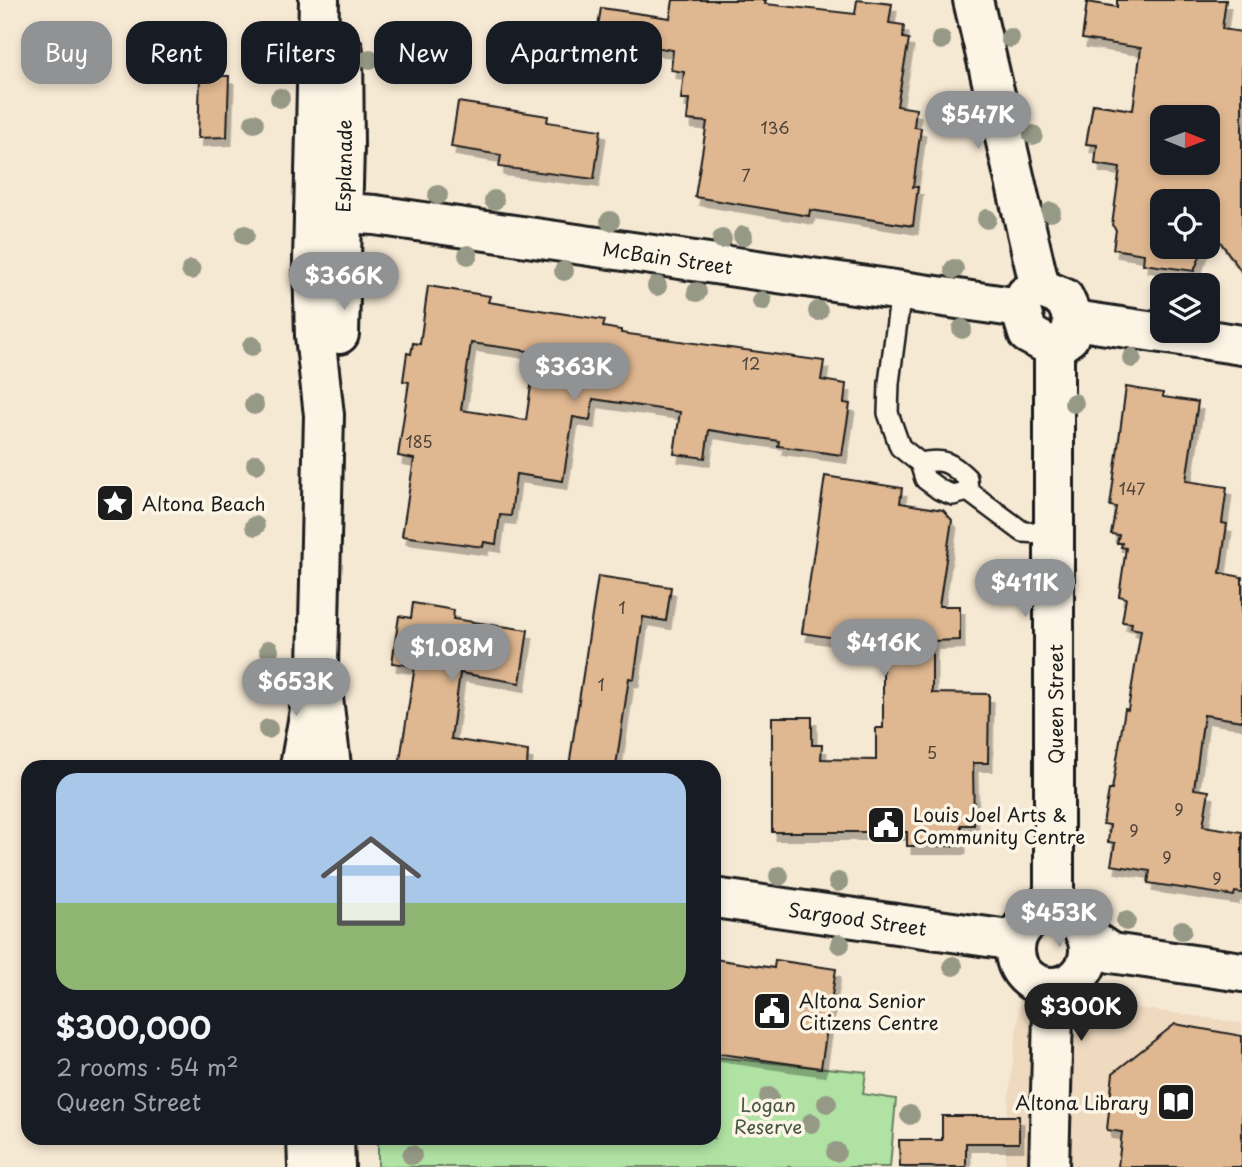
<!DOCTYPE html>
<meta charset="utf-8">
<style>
body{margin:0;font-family:"Playpen Sans",sans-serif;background:#242831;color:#f1f3f6;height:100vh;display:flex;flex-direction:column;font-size:26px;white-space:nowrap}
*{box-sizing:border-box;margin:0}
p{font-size:23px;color:#9ea1a6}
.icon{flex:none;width:38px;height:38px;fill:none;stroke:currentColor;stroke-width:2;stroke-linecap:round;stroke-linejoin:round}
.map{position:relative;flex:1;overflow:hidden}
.sheet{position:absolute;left:21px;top:760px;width:700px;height:385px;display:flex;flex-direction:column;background:#171b24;border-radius:21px;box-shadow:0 4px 10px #0003}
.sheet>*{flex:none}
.guide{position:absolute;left:21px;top:21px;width:700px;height:63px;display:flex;gap:14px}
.needle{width:46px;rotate:91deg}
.controls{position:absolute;left:1150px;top:105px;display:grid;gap:14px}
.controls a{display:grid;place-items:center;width:70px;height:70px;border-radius:14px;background:#171b24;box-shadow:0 4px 10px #0003;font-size:35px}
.price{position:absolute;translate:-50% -60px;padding:0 16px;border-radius:24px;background:#919294;color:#fff;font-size:23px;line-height:46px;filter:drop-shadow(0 2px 4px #0008)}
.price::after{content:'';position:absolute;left:50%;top:42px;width:21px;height:16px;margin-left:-10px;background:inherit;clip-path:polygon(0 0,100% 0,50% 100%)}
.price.active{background:#222;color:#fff}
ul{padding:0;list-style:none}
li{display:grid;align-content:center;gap:14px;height:371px;padding:0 35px}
li span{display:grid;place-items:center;height:217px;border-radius:21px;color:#555}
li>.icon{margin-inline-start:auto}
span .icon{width:126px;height:126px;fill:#fffc;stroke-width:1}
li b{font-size:30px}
.tag{padding:0 24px;border-radius:21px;background:#171b24;box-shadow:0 4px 10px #0003;font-size:24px;line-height:63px}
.tag.active{background:#919294;color:#fff}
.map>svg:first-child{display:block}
</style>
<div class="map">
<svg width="1242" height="1167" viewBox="0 0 1242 1167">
<defs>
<filter id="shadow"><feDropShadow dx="4.5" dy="8" stdDeviation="0" flood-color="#0004"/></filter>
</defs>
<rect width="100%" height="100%" fill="#f6e9d4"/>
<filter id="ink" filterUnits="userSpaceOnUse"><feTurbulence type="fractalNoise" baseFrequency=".0143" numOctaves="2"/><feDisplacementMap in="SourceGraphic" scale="14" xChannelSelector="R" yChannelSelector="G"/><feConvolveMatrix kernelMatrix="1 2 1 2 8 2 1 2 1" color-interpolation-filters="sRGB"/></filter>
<g filter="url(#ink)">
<path fill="#efdac0" d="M1021,991L1242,1023V1167H1005L1007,1113Z"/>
<path fill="#afe2a3" stroke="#667f60" stroke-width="2" d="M714,1057L866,1072L863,1094L896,1099L890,1167H378V1138H714Z"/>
<path fill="#dfb790" stroke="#1c1c1c" stroke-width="2" fill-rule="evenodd" filter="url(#shadow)" d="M673,0H766L765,4L855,14L857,0L892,4L889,23L904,25L903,38L909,39L897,106L916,109L914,127L921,128L913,187H918L913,226L810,210L809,216L695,197L707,122L687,120L689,99H681L684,72L671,70L673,50L596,38L601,8L670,18Z
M1117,0H1226L1222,29L1242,32V272L1211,229L1208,238V201H1162V247H1204L1194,271L1143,264L1144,254L1113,249L1116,230L1112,225L1120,168L1095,164L1097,145L1086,144L1093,104L1133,110L1141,48L1082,39L1087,2L1117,7ZM1162,117H1208V163H1162Z
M200,76H229L227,137L198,138Z
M458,102L548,116L547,122L601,130L594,179L499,167L501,155L451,147Z
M428,286L490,296L488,302L605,320L603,327L621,330V333L824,361L821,380L846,384L844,403L850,404L842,455L778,446L779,441L709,430L705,458L674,454L680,412L593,399L590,420L573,417L563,481L516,474L511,516L500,515L496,544L484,542L483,547L402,536L414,459L398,456L409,382L403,381L407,353L411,354L413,343L420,344ZM471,343L536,352L526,420L461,410Z
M1126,387L1163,393V397L1198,402L1186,481L1227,487L1222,523L1227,524L1220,573L1242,577V721L1204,715L1194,789L1209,791L1203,826L1242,832V893L1235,892L1234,896L1148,883L1150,871L1111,865L1115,843L1108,842L1110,825L1103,824L1109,790H1112L1125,709L1128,710L1141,630L1131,628L1132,623L1122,622L1126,598L1119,596L1126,548L1121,547L1122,543H1117L1119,535L1111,534L1116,507L1110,506Z
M825,476L902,488L900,503L943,510L952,520L939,606H960V640L932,641V693L989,694L988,763H973L974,825H961V846H907V832H772V717H812V745H822L821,759L876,760V728H883V645L802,633Z
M598,576L671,587L666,621L643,617L634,679L629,678L616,766H569Z
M413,603L454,610L453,619L528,630L520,683L460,673L451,739L528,751L527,766H399L415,666L392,663L399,616L411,618Z
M714,959L774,968L775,960L836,969L821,1068L714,1053Z
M1175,1024L1242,1036V1167H1118L1122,1132L1107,1130L1113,1073Z
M942,1116H1019V1143H966V1167H900L899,1140H942Z"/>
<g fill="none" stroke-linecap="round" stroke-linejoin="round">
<defs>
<path id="service" d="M901,291L889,383L888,413L900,447L920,463L925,479L940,490L953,495L968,491
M920,463C944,458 949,462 967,478L968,491L1023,532L1055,534"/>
<g id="minor">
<path id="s1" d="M314,211L375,215L1020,308"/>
<path d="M1074,320L1242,345"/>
<path id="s2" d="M714,898L1002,939"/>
<path d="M1087,937L1111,953L1242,972"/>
</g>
<g id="tertiary">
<path id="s3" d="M339,334L344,147L343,51"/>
<path d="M323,698L331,766"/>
<path d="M300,766L318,665L324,415L315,336L313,261L319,0"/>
<path d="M307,1138L308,1167"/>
<path d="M334,1138L335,1167"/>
</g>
<path id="secondary" d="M973,0L1040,288
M1040,288L1064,298L1074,320L1069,337L1054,348L1028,334L1020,308L1026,295Z
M1044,913L1054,891V348
M1015 950a37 37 0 1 1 74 0a37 37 0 1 1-74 0Z
M1049,1167L1053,1015L1066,984"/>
</defs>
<use href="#service" stroke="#1c1c1c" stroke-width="24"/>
<use href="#minor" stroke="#1c1c1c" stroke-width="44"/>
<use href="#tertiary" stroke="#1c1c1c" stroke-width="44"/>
<use href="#secondary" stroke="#1c1c1c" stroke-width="44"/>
<use href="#service" stroke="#fcf5e5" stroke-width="19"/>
<use href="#minor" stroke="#fcf5e5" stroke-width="38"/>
<use href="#tertiary" stroke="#fcf5e5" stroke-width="38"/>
<use href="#secondary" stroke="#fcf5e5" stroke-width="38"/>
</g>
<g fill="#969985">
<circle cx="1010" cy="38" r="10"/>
<circle cx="941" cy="40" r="10"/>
<circle cx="279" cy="57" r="10"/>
<circle cx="370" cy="59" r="10"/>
<circle cx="280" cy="98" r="10"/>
<circle cx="963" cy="118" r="10"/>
<circle cx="254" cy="123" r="10"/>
<circle cx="1033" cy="135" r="10"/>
<circle cx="438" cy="195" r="10"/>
<circle cx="494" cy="200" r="10"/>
<circle cx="1051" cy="212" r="10"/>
<circle cx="987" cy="219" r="10"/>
<circle cx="610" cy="221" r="10"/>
<circle cx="245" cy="235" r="10"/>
<circle cx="743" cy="236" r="10"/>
<circle cx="722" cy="239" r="10"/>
<circle cx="468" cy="255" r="10"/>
<circle cx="954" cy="269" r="10"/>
<circle cx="191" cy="270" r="10"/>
<circle cx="564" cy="271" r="10"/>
<circle cx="657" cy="286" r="10"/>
<circle cx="697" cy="292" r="10"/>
<circle cx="762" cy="301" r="10"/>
<circle cx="818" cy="311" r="10"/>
<circle cx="962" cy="329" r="10"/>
<circle cx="252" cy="346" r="10"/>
<circle cx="1132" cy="358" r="10"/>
<circle cx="1074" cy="403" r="10"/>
<circle cx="254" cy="405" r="10"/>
<circle cx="256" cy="464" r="10"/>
<circle cx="255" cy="526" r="10"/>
<circle cx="269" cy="650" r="10"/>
<circle cx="268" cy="729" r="10"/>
<circle cx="779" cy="876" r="10"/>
<circle cx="838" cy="882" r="10"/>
<circle cx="1126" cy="921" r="10"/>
<circle cx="1182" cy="930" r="10"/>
<circle cx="840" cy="944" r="10"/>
<circle cx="953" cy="966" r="10"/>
<circle cx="769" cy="1097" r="10"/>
<circle cx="827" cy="1103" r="10"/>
<circle cx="910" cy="1115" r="10"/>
<circle cx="811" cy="1123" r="10"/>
<circle cx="836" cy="1152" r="10"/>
<circle cx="412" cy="1155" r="10"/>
</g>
</g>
<defs>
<symbol id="sight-square" viewBox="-11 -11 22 22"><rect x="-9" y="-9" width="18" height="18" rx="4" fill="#1c1c1c" stroke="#fcf5e5"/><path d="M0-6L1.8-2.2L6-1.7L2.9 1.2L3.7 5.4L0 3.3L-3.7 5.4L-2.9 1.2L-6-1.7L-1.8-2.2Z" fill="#fff"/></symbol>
<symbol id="civic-square" viewBox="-11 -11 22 22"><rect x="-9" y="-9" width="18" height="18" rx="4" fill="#1c1c1c" stroke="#fcf5e5"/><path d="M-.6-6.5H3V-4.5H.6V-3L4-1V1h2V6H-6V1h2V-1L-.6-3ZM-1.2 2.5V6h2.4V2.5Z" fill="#fff"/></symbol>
<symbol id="library-square" viewBox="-11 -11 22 22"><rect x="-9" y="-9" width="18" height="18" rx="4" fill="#1c1c1c" stroke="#fcf5e5"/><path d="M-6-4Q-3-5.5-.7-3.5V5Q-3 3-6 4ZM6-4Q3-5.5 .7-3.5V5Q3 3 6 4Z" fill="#fff"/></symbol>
</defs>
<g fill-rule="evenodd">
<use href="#sight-square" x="93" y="481" width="44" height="44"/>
<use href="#civic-square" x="864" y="803" width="44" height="44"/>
<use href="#civic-square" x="750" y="989" width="44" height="44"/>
<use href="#library-square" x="1154" y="1080" width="44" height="44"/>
</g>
<g text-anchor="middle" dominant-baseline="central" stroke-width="7" stroke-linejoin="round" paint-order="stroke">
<g font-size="16" fill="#4d4339">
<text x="775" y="127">136</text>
<text x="746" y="175">7</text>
<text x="751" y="363">12</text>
<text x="419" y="441">185</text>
<text x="1132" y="488">147</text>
<text x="622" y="607">1</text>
<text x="601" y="684">1</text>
<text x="932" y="752">5</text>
<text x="1179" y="809">9</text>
<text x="1134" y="830">9</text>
<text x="1167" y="857">9</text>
<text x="1217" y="878">9</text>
</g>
<g font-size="19" fill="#1c1c1c" stroke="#fcf5e5">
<text stroke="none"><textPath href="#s3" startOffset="168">Esplanade</textPath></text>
<text stroke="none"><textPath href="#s1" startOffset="357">McBain Street</textPath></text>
<text transform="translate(1055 704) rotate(-90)">Queen Street</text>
<text stroke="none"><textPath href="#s2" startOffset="145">Sargood Street</textPath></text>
</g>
<g font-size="19" fill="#1c1c1c" stroke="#fcf5e5" text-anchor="start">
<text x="142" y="503">Altona Beach</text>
<text x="913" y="814">Louis Joel Arts &amp;<tspan x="913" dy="22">Community Centre</tspan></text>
<text x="799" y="1000">Altona Senior<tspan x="799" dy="22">Citizens Centre</tspan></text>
<text x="1149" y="1102" text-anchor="end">Altona Library</text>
</g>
<g font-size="19" fill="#485744" stroke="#fcf5e5">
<text x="768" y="1104">Logan<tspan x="768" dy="22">Reserve</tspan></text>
</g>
</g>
</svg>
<div class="controls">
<a><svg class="needle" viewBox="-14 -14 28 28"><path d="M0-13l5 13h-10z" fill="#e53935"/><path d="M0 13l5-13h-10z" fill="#9ea1a6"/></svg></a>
<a><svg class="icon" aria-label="locate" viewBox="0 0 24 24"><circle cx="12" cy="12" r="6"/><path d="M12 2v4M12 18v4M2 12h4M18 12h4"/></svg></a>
<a><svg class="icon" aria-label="layers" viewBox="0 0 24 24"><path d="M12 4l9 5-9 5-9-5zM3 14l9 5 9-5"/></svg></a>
</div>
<b class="price" style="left:978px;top:151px">$547K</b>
<b class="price" style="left:344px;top:312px">$366K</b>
<b class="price" style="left:574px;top:403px">$363K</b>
<b class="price" style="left:1025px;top:619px">$411K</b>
<b class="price" style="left:884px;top:679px">$416K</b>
<b class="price" style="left:452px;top:684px">$1.08M</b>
<b class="price" style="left:296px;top:718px">$653K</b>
<b class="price" style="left:1059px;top:949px">$453K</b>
<b class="price active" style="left:1081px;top:1043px">$300K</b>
<div class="guide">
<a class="tag active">Buy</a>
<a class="tag">Rent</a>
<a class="tag">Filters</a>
<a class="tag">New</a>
<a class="tag">Apartment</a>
</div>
<section class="sheet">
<ul>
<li><span style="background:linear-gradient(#a9c7e8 60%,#8fb573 0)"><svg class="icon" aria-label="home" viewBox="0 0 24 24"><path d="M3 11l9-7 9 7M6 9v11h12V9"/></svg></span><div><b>$300,000</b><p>2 rooms · 54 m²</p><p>Queen Street</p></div></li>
</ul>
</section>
</div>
